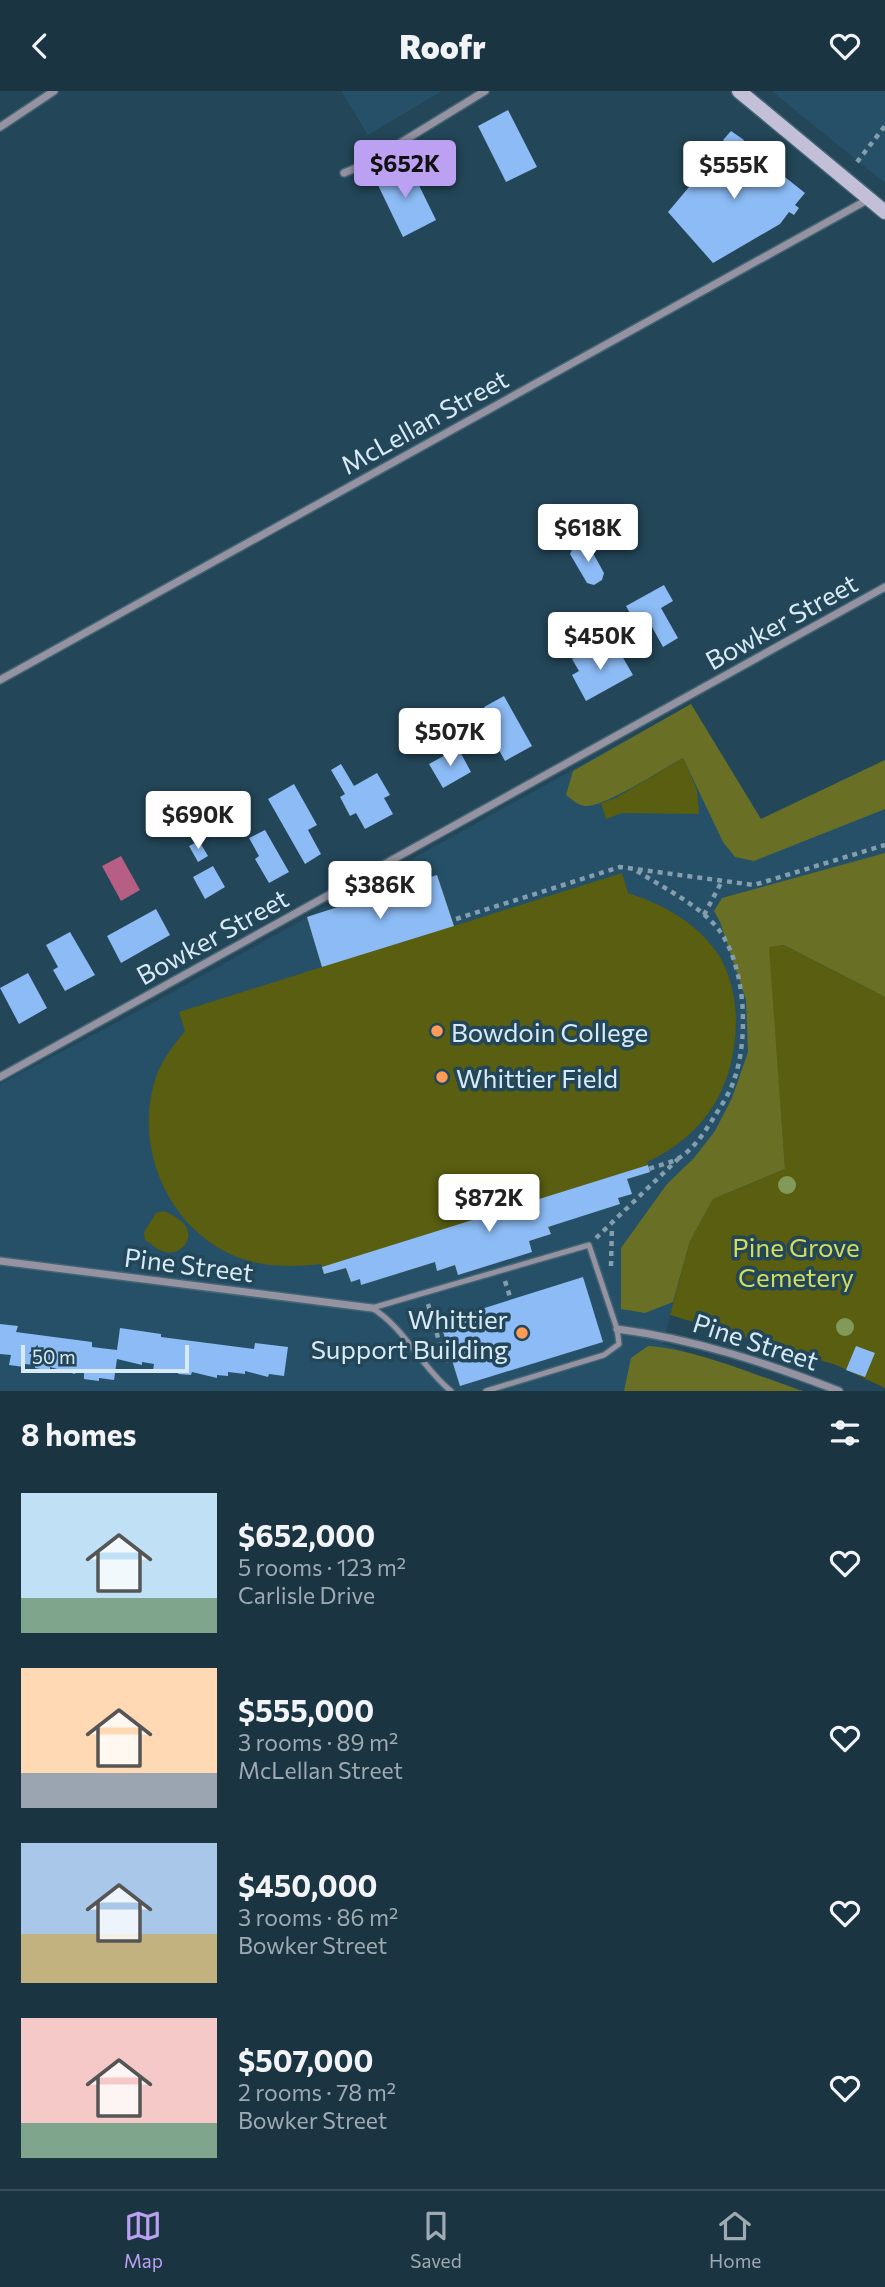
<!DOCTYPE html>
<meta charset="utf-8">
<style>
body{margin:0;font-family:Commissioner,sans-serif;background:#273f4d;color:#f1f3f6;height:100vh;display:flex;flex-direction:column;font-size:26px;white-space:nowrap}
*{box-sizing:border-box;margin:0}
p{font-size:23px;color:#9faab2}
.icon{flex:none;width:38px;height:38px;fill:none;stroke:currentColor;stroke-width:2;stroke-linecap:round;stroke-linejoin:round}
.map{position:relative;height:1300px;overflow:hidden}
.sheet{display:flex;flex-direction:column;background:#1a3442;flex:1}
.sheet>*{flex:none}
.scale{position:absolute;left:21px;bottom:18px;width:168px;box-sizing:border-box;padding-left:7px;border:4px solid #d7eaf6;border-top:0;font-size:19px;line-height:24px;white-space:nowrap;color:#d7eaf6;-webkit-text-stroke:5px #234658;paint-order:stroke}
.price{position:absolute;translate:-50% -60px;padding:0 16px;border-radius:7px;background:#fff;color:#222;font-size:23px;line-height:46px;filter:drop-shadow(0 2px 4px #0008)}
.price::after{content:'';position:absolute;left:50%;top:42px;width:21px;height:16px;margin-left:-10px;background:inherit;clip-path:polygon(0 0,100% 0,50% 100%)}
.price.on{background:#bca0f2;color:#111}
ul{padding:0;list-style:none}
li{display:flex;align-items:center;gap:21px;height:175px;padding:0 21px}
li span{display:grid;place-items:center;flex:none;width:196px;height:140px;border-radius:0px;color:#555}
li>.icon{margin-inline-start:auto}
span .icon{width:84px;height:84px;fill:#fffc;stroke-width:1}
li b{font-size:30px}
h2{display:flex;justify-content:space-between;align-items:center;height:84px;padding:0 21px;font-size:30px}
header{display:flex;justify-content:space-between;align-items:center;height:91px;padding:0 21px;background:#1a3442;font-size:32px;font-weight:800}
.tabs{display:flex;justify-content:space-around;align-items:center;height:98px;border-top:2px solid #384f5b;background:#1a3442;font-size:19px;color:#9faab2}
.tabs a{display:grid;justify-items:center;gap:4px}
.tabs .on{color:#bca0f2}
.map>svg:first-child{display:block}
</style>
<header><svg class="icon" aria-label="back" viewBox="0 0 24 24"><path d="M15 5l-7 7 7 7"/></svg>Roofr<svg class="icon" aria-label="heart" viewBox="0 0 24 24"><path d="M12 20l-8-8c-3-5 5-10 8-4 3-6 11-1 8 4z"/></svg></header>
<div class="map">
<svg width="885" height="1300" viewBox="0 0 885 1300">
<rect width="100%" height="100%" fill="#234658"/>
<path fill="#255067" d="M341,0H442L368,44Z
M772,0H885V92L780,7Z
M691,613L761,728L885,669V906L784,854L769,856L785,1078L713,1108L690,1150L663,1253L803,1300H0V993L142,918Z"/>
<path fill="#595e10" d="M683,667L697,699L699,723L622,722L606,728L601,712L616,707Z
M622,782L628,802C662,813 694,830 716,860C730,880 736,907 736,931C735,995 706,1044 647,1071L650,1081L627,1088L632,1103L618,1107L620,1113L549,1135L551,1143L529,1150L532,1161L458,1184L455,1174L437,1180L435,1171L361,1194L360,1188L351,1191L346,1177L324,1183L321,1173C288,1177 255,1176 226,1161C167,1131 137,1059 153,996C158,974 171,957 185,940L179,921L322,876L307,826L437,784L454,835Z
M784,854L885,906V1297L836,1274L670,1224L690,1150L713,1108L785,1078L768,856Z
M164,1120C172,1124 184,1129 187,1138C193,1151 178,1165 165,1161C157,1159 151,1153 145,1149L144,1141L156,1122Z"/>
<path fill="#697025" d="M691,613L761,728L885,669V718L754,770L735,766L723,751L683,667C662,678 606,716 585,715C578,714 571,708 566,704L573,680Z
M885,762V906L784,854L769,856L785,1078L713,1108L690,1150L673,1211L645,1222L621,1218V1157L667,1093L694,1067L715,1040L732,1007L748,961L746,909L720,831L714,820L722,807Z
M648,1255C696,1258 757,1285 803,1300H624L631,1267Z"/>
<path fill="#b65e84" d="M121,765L140,799L121,810L102,775Z"/>
<path fill="#8cbbf5" d="M508,19L537,76L506,91L478,35Z
M731,40L744,49L742,52L805,102L795,114L799,117L794,124L789,121L780,133L713,172L668,121L726,52L723,49Z
M408,72L436,129L403,146L375,88Z
M584,452L588,453L604,482L602,489L594,494L587,492L570,463L572,459Z
M664,494L673,510L661,517L678,547L663,556L646,525L635,531L626,515Z
M592,557L598,569L618,558L633,584L586,610L572,584L579,580L572,568Z
M504,605L532,655L505,670L491,645L498,641L484,616Z
M458,657L471,681L443,697L429,673Z
M341,673L354,695L377,682L390,704L384,707L393,723L365,738L356,722L350,725L340,706L345,703L331,679Z
M294,693L317,734L308,739L321,763L305,773L268,708Z
M265,739L289,781L269,792L255,768L259,765L249,747Z
M199,750L208,765L198,771L189,755Z
M213,775L225,796L205,808L193,786Z
M437,784L454,835L322,876L307,826Z
M156,818L170,844L121,872L107,845Z
M70,841L95,884L65,900L53,879L58,876L46,854Z
M28,882L47,917L19,933L0,897Z
M648,1074L650,1081L627,1088L632,1103L618,1107L620,1113L548,1136L551,1143L529,1150L532,1161L458,1184L455,1174L437,1180L435,1171L361,1194L360,1188L351,1191L346,1177L324,1183L322,1176Z
M583,1186L603,1251L460,1295L440,1231Z
M0,1233L18,1235L16,1241L92,1251V1256L117,1259L120,1237L161,1243V1246L254,1258L255,1252L288,1256L284,1285L269,1283L268,1286L245,1280V1283L228,1281V1285L217,1284V1287L192,1281L191,1284L178,1283L179,1280L153,1279L154,1273L142,1271V1274L117,1268L114,1289L99,1287V1290L84,1288V1281L76,1279L75,1283L50,1276V1280L35,1277V1274L25,1273L24,1276L9,1274L11,1264L0,1263Z
M856,1255L875,1262L865,1286L846,1279Z"/>
<g fill="none" stroke-linecap="round" stroke-linejoin="round">
<defs>
<path id="service" d="M372,1217L589,1154L617,1238L619,1253L604,1264L486,1300
M372,1217C405,1237 421,1276 451,1300"/>
<path id="minor" d="M0,36L54,0
M344,82L366,73L485,0
M0,589L869,108
M0,986L885,496
M0,1170L372,1217
M617,1238C694,1248 767,1272 839,1300"/>
<path id="secondary" d="M739,0L885,121"/>
</defs>
<use href="#service" stroke="#436474" stroke-width="8"/>
<use href="#minor" stroke="#436474" stroke-width="10"/>
<use href="#secondary" stroke="#436474" stroke-width="17"/>
<path stroke="#849ead" stroke-width="4.5" stroke-dasharray="5 5" stroke-linecap="butt" d="M857,71L885,35
M637,780C662,796 701,815 719,839C746,876 749,947 734,989C729,1004 719,1018 711,1031C702,1045 693,1058 679,1067C671,1072 659,1074 649,1078
M704,824L722,790
M456,828L620,776L754,794L885,754
M596,1147L678,1068
M611,1175L612,1135
M505,1190L511,1209
M428,1213L445,1270L451,1268"/>
<use href="#service" stroke="#9592a1" stroke-width="5"/>
<use href="#minor" stroke="#9592a1" stroke-width="7"/>
<use href="#secondary" stroke="#c3bfd8" stroke-width="14"/>
</g>
<g fill="#83995a">
<circle cx="787" cy="1094" r="9"/>
<circle cx="845" cy="1236" r="9"/>
</g>
<g fill="#fe9c57" stroke="#234658" stroke-width="2.5">
<circle cx="437" cy="940" r="7"/>
<circle cx="442" cy="986" r="7"/>
<circle cx="522" cy="1242" r="7"/>
</g>
<g text-anchor="middle" dominant-baseline="central" stroke-width="7" stroke-linejoin="round" paint-order="stroke">
<g font-size="26" fill="#d7eaf6" stroke="#234658">
<text transform="translate(424 330) rotate(-29)">McLellan Street</text>
<text transform="translate(781 530) rotate(-29)">Bowker Street</text>
<text transform="translate(212 845) rotate(-29)">Bowker Street</text>
<text transform="translate(189 1173) rotate(7)">Pine Street</text>
<text transform="translate(756 1250) rotate(18)">Pine Street</text>
</g>
<g font-size="26" fill="#d7eaf6" stroke="#234658" text-anchor="start">
<text x="451" y="940">Bowdoin College</text>
<text x="456" y="986">Whittier Field</text>
<text x="508" y="1227" text-anchor="end">Whittier<tspan x="508" dy="30">Support Building</tspan></text>
</g>
<g font-size="26" fill="#d2dd5c" stroke="#234658">
<text x="796" y="1155">Pine Grove<tspan x="796" dy="30">Cemetery</tspan></text>
</g>
</g>
</svg>
<div class="scale">50 m</div>
<b class="price on" style="left:405px;top:109px">$652K</b>
<b class="price" style="left:734px;top:110px">$555K</b>
<b class="price" style="left:588px;top:473px">$618K</b>
<b class="price" style="left:600px;top:581px">$450K</b>
<b class="price" style="left:450px;top:677px">$507K</b>
<b class="price" style="left:198px;top:760px">$690K</b>
<b class="price" style="left:380px;top:830px">$386K</b>
<b class="price" style="left:489px;top:1143px">$872K</b>
</div>
<section class="sheet">
<h2>8 homes<svg class="icon" aria-label="filters" viewBox="0 0 24 24"><path d="M4 7h16M4 17h16"/><circle cx="9" cy="7" r="2"/><circle cx="15" cy="17" r="2"/></svg></h2>
<ul>
<li><span style="background:linear-gradient(#bfe0f5 75%,#7fa58c 0)"><svg class="icon" aria-label="home" viewBox="0 0 24 24"><path d="M3 11l9-7 9 7M6 9v11h12V9"/></svg></span><div><b>$652,000</b><p>5 rooms · 123 m²</p><p>Carlisle Drive</p></div><svg class="icon" aria-label="heart" viewBox="0 0 24 24"><path d="M12 20l-8-8c-3-5 5-10 8-4 3-6 11-1 8 4z"/></svg></li>
<li><span style="background:linear-gradient(#ffd9b3 75%,#9aa5b1 0)"><svg class="icon" aria-label="home" viewBox="0 0 24 24"><path d="M3 11l9-7 9 7M6 9v11h12V9"/></svg></span><div><b>$555,000</b><p>3 rooms · 89 m²</p><p>McLellan Street</p></div><svg class="icon" aria-label="heart" viewBox="0 0 24 24"><path d="M12 20l-8-8c-3-5 5-10 8-4 3-6 11-1 8 4z"/></svg></li>
<li><span style="background:linear-gradient(#a9c7e8 65%,#c2b280 0)"><svg class="icon" aria-label="home" viewBox="0 0 24 24"><path d="M3 11l9-7 9 7M6 9v11h12V9"/></svg></span><div><b>$450,000</b><p>3 rooms · 86 m²</p><p>Bowker Street</p></div><svg class="icon" aria-label="heart" viewBox="0 0 24 24"><path d="M12 20l-8-8c-3-5 5-10 8-4 3-6 11-1 8 4z"/></svg></li>
<li><span style="background:linear-gradient(#f6c9c9 75%,#7fa58c 0)"><svg class="icon" aria-label="home" viewBox="0 0 24 24"><path d="M3 11l9-7 9 7M6 9v11h12V9"/></svg></span><div><b>$507,000</b><p>2 rooms · 78 m²</p><p>Bowker Street</p></div><svg class="icon" aria-label="heart" viewBox="0 0 24 24"><path d="M12 20l-8-8c-3-5 5-10 8-4 3-6 11-1 8 4z"/></svg></li>
</ul>
</section>
<nav class="tabs">
<a class="on"><svg class="icon" aria-label="map" viewBox="0 0 24 24"><path d="M3 6l6-2 6 2 6-2v14l-6 2-6-2-6 2zM9 4v14M15 6v14"/></svg>Map</a>
<a><svg class="icon" aria-label="saved" viewBox="0 0 24 24"><path d="M7 4h10v16l-5-4-5 4z"/></svg>Saved</a>
<a><svg class="icon" aria-label="home" viewBox="0 0 24 24"><path d="M3 11l9-7 9 7M6 9v11h12V9"/></svg>Home</a>
</nav>
